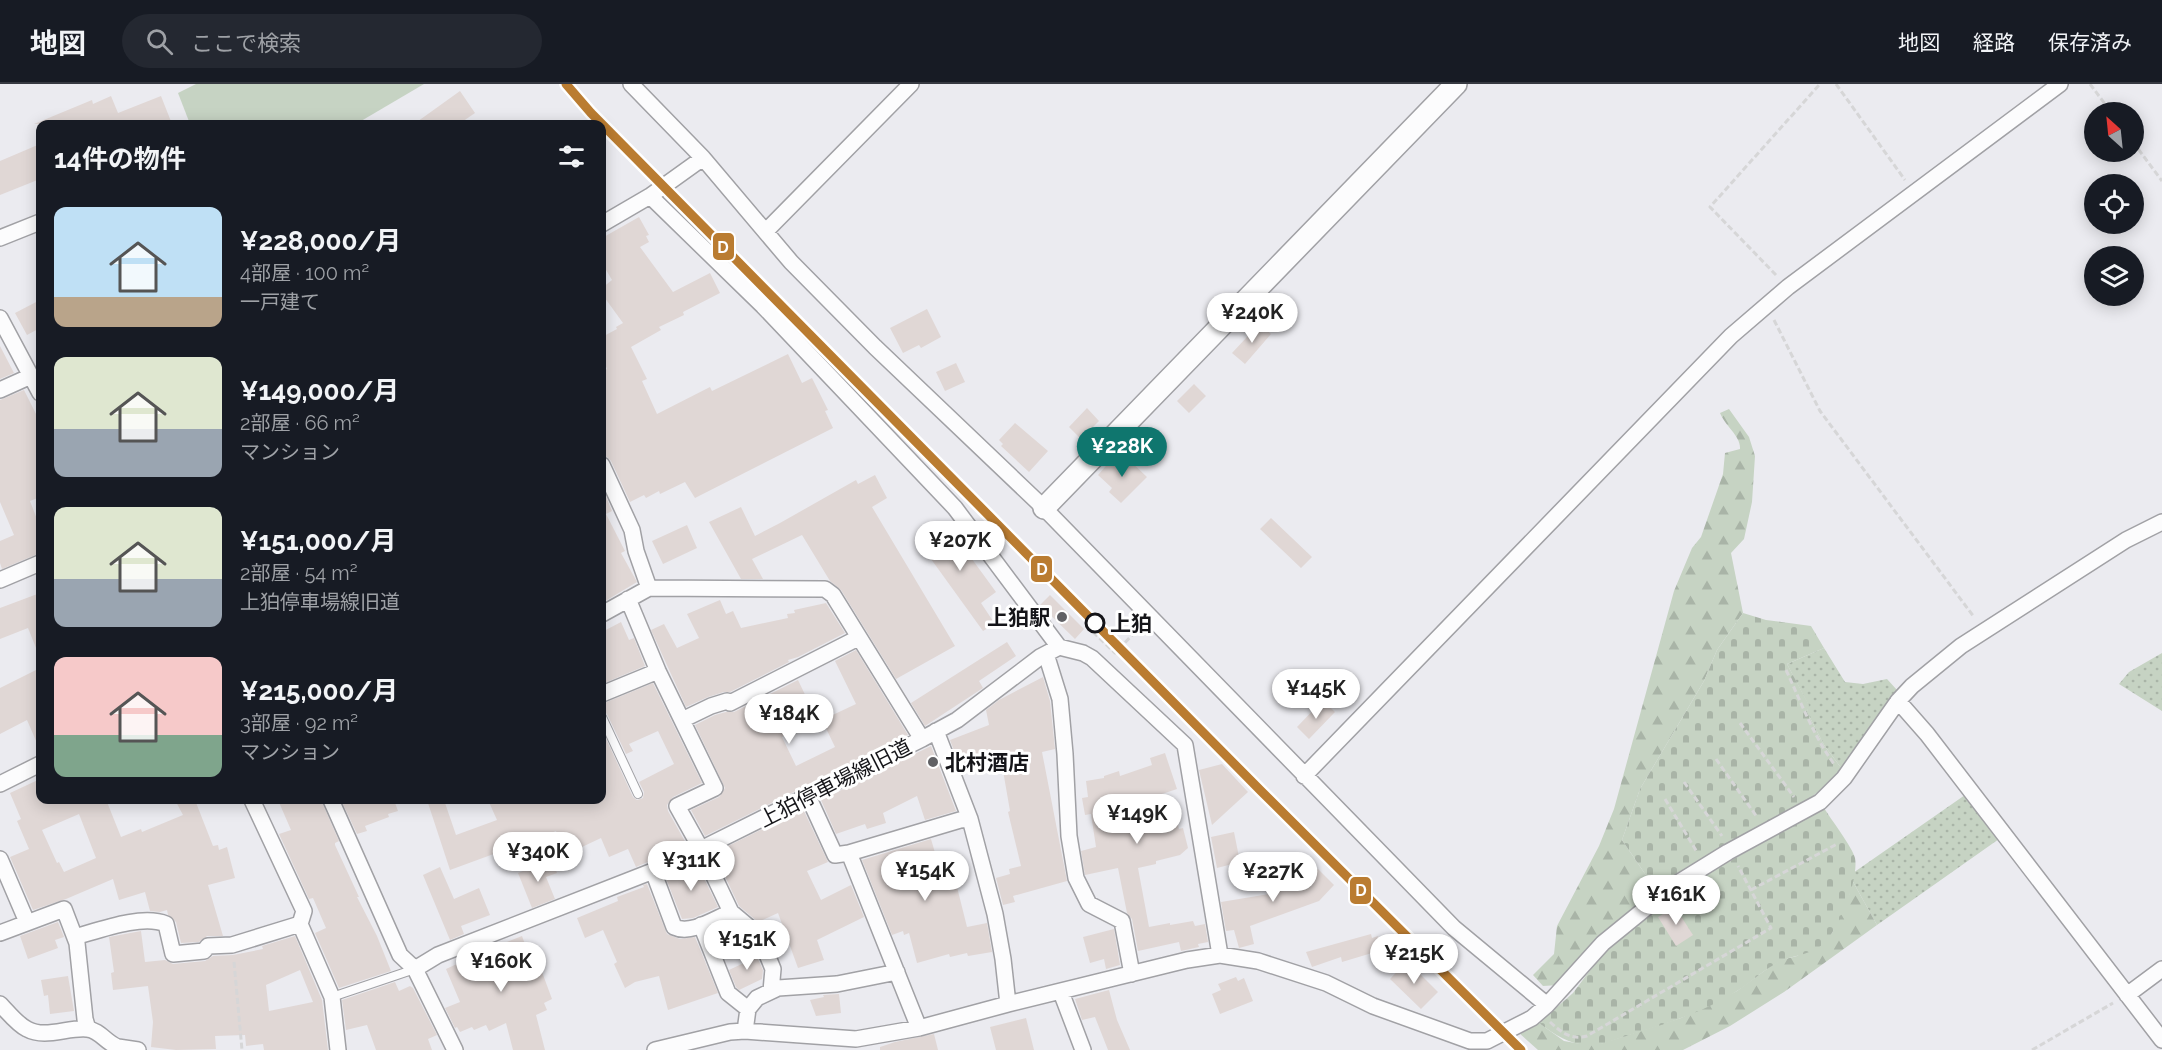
<!DOCTYPE html>
<html lang="ja">
<meta charset="utf-8">
<style>
body{margin:0;font-family:Raleway,"Noto Sans JP",sans-serif;background:#242831;color:#f1f3f6;height:100vh;display:flex;flex-direction:column;font-size:22px;white-space:nowrap}
*{box-sizing:border-box;margin:0}
p{font-size:20px;color:#9ea1a6}
.icon{flex:none;width:33px;height:33px;fill:none;stroke:currentColor;stroke-width:2;stroke-linecap:round;stroke-linejoin:round}
.map{position:relative;flex:1;overflow:hidden}
.sheet{position:absolute;left:36px;top:36px;width:570px;height:684px;display:flex;flex-direction:column;background:#171b24;border-radius:12px;box-shadow:0 3px 15px #0003}
.sheet>*{flex:none}
.needle{width:39px;rotate:333deg}
.tools{position:absolute;left:2084px;top:18px;display:grid;gap:12px}
.tools a{display:grid;place-items:center;width:60px;height:60px;border-radius:50%;background:#171b24;box-shadow:0 3px 15px #0003;font-size:30px}
.price{position:absolute;translate:-50% -51px;padding:0 14px;border-radius:21px;background:#fff;color:#222;font-size:20px;line-height:39px;filter:drop-shadow(0 2px 3px #0008)}
.price::after{content:'';position:absolute;left:50%;top:36px;width:18px;height:14px;margin-left:-9px;background:inherit;clip-path:polygon(0 0,100% 0,50% 100%)}
.price.selected{background:#0f766e;color:#fff}
ul{padding:0;list-style:none}
li{display:flex;align-items:center;gap:18px;height:150px;padding:0 18px}
li span{display:grid;place-items:center;flex:none;width:168px;height:120px;border-radius:12px;color:#555}
li>.icon{margin-inline-start:auto}
span .icon{width:72px;height:72px;fill:#fffc;stroke-width:1}
li b{font-size:26px}
h2{display:flex;justify-content:space-between;align-items:center;height:72px;padding:0 18px;font-size:26px}
header{display:flex;align-items:center;gap:36px;box-sizing:border-box;height:84px;padding:0 30px;background:#171b24;border-bottom:2px solid #363941}
header strong{font-size:28px}
nav{display:flex;gap:33px;margin-inline-start:auto;font-size:21px}
.search{width:420px;height:54px;background:#242831;display:flex;align-items:center;gap:15px;box-sizing:border-box;padding:0 21px;border-radius:33px;color:#9ea1a6;font-size:22px}
.map>svg:first-child{display:block}
</style>
<header>
<strong>地図</strong>
<div class="search"><svg class="icon" aria-label="search" viewBox="0 0 24 24"><circle cx="10" cy="10" r="6"/><path d="M15 15l6 6"/></svg>ここで検索</div>
<nav><a>地図</a><a>経路</a><a>保存済み</a></nav>
</header>
<div class="map">
<svg width="2162" height="966" viewBox="0 0 2162 966">
<defs>
<pattern id="grass-dots" width="8" height="8" patternUnits="userSpaceOnUse" patternTransform="scale(1.5)"><rect width="8" height="8" fill="#c6d3c3"/><path d="M2 2h.1M6 6h.1" fill="none" stroke="#a9b4a7" stroke-width="1.8" stroke-linecap="round"/></pattern>
<pattern id="forest-firs" width="22" height="20" patternUnits="userSpaceOnUse" patternTransform="scale(1.5)"><rect width="22" height="20" fill="#c6d3c3"/><path d="M5 1l3.5 6h-7zM16 11l3.5 6h-7z" fill="#a9b4a7"/></pattern>
<pattern id="cemetery-stones" width="16" height="16" patternUnits="userSpaceOnUse" patternTransform="scale(1.5)"><rect width="16" height="16" fill="#c6d3c3"/><path d="M2 7V4a2 2 0 0 1 4 0v3zM10 15v-3a2 2 0 0 1 4 0v3z" fill="#a9b4a7"/></pattern>
</defs>
<rect width="100%" height="100%" fill="#ebebf0"/>
<path fill="url(#grass-dots)" d="M1824,564L1845,598L1863,600L1887,595L1897,606L1842,685L1824,661L1807,628L1808,620L1787,580Z
M2162,569V627L2119,600L2129,588Z
M1965,711L1999,755L1877,841L1852,796L1853,789Z"/>
<path fill="url(#forest-firs)" d="M1729,325L1749,353L1755,372L1752,418L1744,455L1731,469L1743,529L1717,566L1704,597L1640,705L1622,756L1656,806L1599,854L1559,901L1543,902L1533,891L1554,870L1557,842L1599,762L1614,725L1674,507L1692,464L1701,453L1723,390L1725,369L1740,365C1741,352 1725,342 1720,329Z
M1852,796L1877,841L1784,908L1730,942L1683,966H1538L1518,948L1539,939L1564,957L1581,960H1600L1681,934L1737,907L1771,882L1781,876L1797,872L1832,849L1849,811Z"/>
<path fill="url(#cemetery-stones)" d="M1743,529L1766,536L1811,542L1824,564L1787,580L1809,621L1807,628L1824,661L1842,685L1837,693L1805,718L1689,782L1656,806L1622,756L1640,705L1704,597L1717,566Z
M1824,724C1830,734 1853,764 1855,774C1859,795 1839,845 1824,859C1811,872 1794,870 1779,878C1764,885 1752,898 1737,907C1702,929 1663,941 1623,953C1613,956 1603,961 1592,961C1571,962 1555,951 1539,939L1573,909L1600,873L1677,807Z"/>
<path fill="#c6d3c3" d="M196,0H424L356,40H190L178,9Z"/>
<path fill="#e0d7d5" fill-rule="evenodd" d="M460,7L475,29L459,40H414Z
M111,12L118,29L161,12L172,40H34L92,16L93,20Z
M40,60V95L0,111V77Z
M639,133L649,151L646,152L649,158L640,163L673,208L710,189L720,209L683,228L684,231L659,243L661,246L631,263L647,295L642,297L657,330L710,303L712,307L788,270L802,299L812,294L828,326L825,327L833,344L695,414L685,398L660,410L659,407L646,414L644,411L630,418L611,377L607,373L602,371V288L607,285L602,273V253L617,245L616,243L623,239L602,210V204L612,196L602,179V154Z
M40,216V244L27,251L15,229Z
M927,225L941,253L921,264L919,261L903,269L890,244Z
M1260,239L1271,250L1245,280L1232,269Z
M0,262L14,289L0,295Z
M956,279L965,298L945,307L936,288Z
M1194,300L1206,312L1189,329L1177,317Z
M24,306L40,338V413L30,417L40,443V469L2,485L0,479V457L14,451L0,418V316Z
M1087,324L1099,337L1081,355L1069,343Z
M1015,339L1048,367L1029,388L1001,362L1003,360L999,356Z
M1123,370L1147,393L1121,419L1109,408L1112,404L1098,391L1112,375L1115,378Z
M875,391L887,414L872,423L955,562L896,595L841,506L830,497L802,451L752,475L763,495H741L709,438L741,423L755,452L780,439L856,396L858,400Z
M602,403L612,427L606,430L625,467L621,469L637,498L602,519Z
M1271,434L1312,473L1301,484L1260,445Z
M945,438L996,508L981,519L995,540L983,547L918,457Z
M687,441L697,464L663,480L652,457Z
M40,509V574L28,544L0,555V524Z
M1050,511L1084,545L1075,555L1040,521Z
M720,516L726,530L733,527L741,544L788,534L787,530L795,529L794,526L826,519L845,549L798,573L788,576L789,578L730,608H724L708,613L686,623L651,546L664,540L677,564L699,554L687,530Z
M621,538L629,556L634,554L645,582L602,600V548Z
M1007,558L1016,572L979,597L983,604L925,642L911,619Z
M856,566L908,651L705,752L691,726L719,713L725,704L695,641L715,631L726,628H734L798,596L810,621L780,636L787,650L782,653L796,682L835,663L822,636L856,620L835,577Z
M40,584V666L27,636L0,650V604Z
M1043,593L1050,617L1055,665L1042,668L1067,797L1013,812L1015,818L1003,821L996,794L1010,790L1009,785L1021,782L1008,728L1010,727L1001,675L997,676L996,673L961,685L950,656L989,641L986,626L999,616Z
M653,599L702,699L673,713L667,721L668,727L687,761L636,783L628,765L609,773L601,754L565,771L556,747L450,786L427,716H444L456,751L497,736L488,716H602V646L633,713L637,716L643,714L644,708L639,698L674,680L658,647L629,660L633,667L626,670L607,630L602,627V620Z
M1323,616L1335,628L1309,655L1297,643Z
M931,662L956,727L925,736L917,712L883,729L886,739L867,745L865,740L836,750L821,716Z
M1165,669L1177,705L1144,716L1156,743L1177,738L1179,745L1183,744L1188,764L1180,771L1156,777V780L1138,784L1149,843L1170,839V841L1193,837L1195,842L1205,840L1208,858L1198,860L1199,863L1181,867L1179,858L1138,867L1132,835L1127,829L1118,784L1085,791L1081,767L1096,763L1091,730L1085,731L1082,714L1088,713L1086,697L1104,694V692L1119,687L1120,692L1152,681L1150,674Z
M1222,680L1248,708L1212,741L1199,686Z
M40,695V716H113L107,718L121,753L141,745L142,748L183,731L175,716H195L213,762L218,761L219,766L227,763L235,794L208,801L223,852H207L199,858L181,859L176,838L168,831L167,826L160,828L150,827L145,808L119,816L113,795L66,815L33,826L10,773L29,765L17,737L21,735L10,709ZM79,730L96,774L64,788L59,778L57,779L42,746Z
M278,716H321L339,757L335,759V761L359,813H357L377,852L391,887L339,904L315,849L326,844L313,814L309,815L279,750L291,746Z
M341,716H394L398,727L388,730L389,733L365,742L367,747L357,750Z
M803,725L828,778L807,787L821,816L851,801L864,833L817,856L824,876L798,884L778,829L758,838L739,822L714,769Z
M1234,748L1240,778L1217,784L1211,753Z
M931,755L938,779L958,770L967,789L955,795L967,843L987,839L992,868L968,872L967,869L950,873L949,870L917,879L909,849L904,851L903,847L892,851L862,776Z
M552,775L557,789L546,793L555,815L532,824L518,789Z
M696,778L718,823L693,834L682,835L665,792Z
M440,783L454,815L479,804L490,831L461,842L464,850L450,856L423,791Z
M1318,785L1334,801L1319,817L1250,842L1254,860L1239,864L1234,846L1226,847L1221,818L1269,810L1266,800L1302,788L1305,798Z
M647,800L667,850L680,855L695,853L718,909L668,926L659,892L635,898L625,904L614,880L617,878L603,846L585,854L577,834L618,817L617,813L644,803L643,801Z
M1675,823L1693,851L1676,862L1658,833Z
M58,838L64,853L55,856L58,864L28,875L20,852Z
M1114,845L1120,881L1106,885L1104,875L1090,879L1083,853Z
M141,847L145,878L165,876L173,880L205,877L213,872L233,871L263,865L262,862L295,852L322,916L328,966H264L263,960L246,962L245,951L215,952L216,965L176,966L151,963L153,938L148,902L113,906L111,889L114,888L109,853ZM300,886L313,918L269,927L266,901Z
M1371,850L1372,854L1378,852L1382,866L1342,878L1341,873L1312,883L1306,868Z
M522,852L526,863L532,861L552,915L544,919L547,926L536,931L545,966H513L506,939L489,947L486,941L474,946L472,943L460,948L457,943L455,944L445,924L460,918L446,885L459,879L457,874L471,869L472,872Z
M752,862L763,886L762,895L739,906L736,903L729,886L748,877L743,867Z
M1407,877L1438,908L1421,925L1390,895Z
M68,892L74,927L50,930L48,911L44,912L41,896Z
M1236,893L1238,897L1244,894L1253,917L1220,930L1212,910L1221,906L1218,900Z
M395,898L399,907L410,902L413,904L437,951L428,955L432,966H376L367,941L346,946L342,916Z
M1109,906L1117,936L1130,966H1108L1095,933L1082,936L1075,915Z
M839,910L841,929L816,932L810,916L824,913L823,911Z
M1026,934L1034,966H996L990,943Z
M934,950L938,966H880V963L895,958Z"/>
<g fill="none" stroke-linecap="round" stroke-linejoin="round">
<defs>
<path id="lane" d="M602,633L638,710
M332,913L415,885"/>
<path id="street" d="M631,0L703,74L791,178L875,263L1044,424L1454,844L1547,921
M650,112L703,74
M602,140L650,112L763,222L955,424L1059,563L1083,569L1092,574L1185,661L1220,871
M766,147L911,0
M0,154L40,138
M0,234L40,309
M0,306L31,292
M602,381L632,446L636,467L649,504L602,530
M0,496L40,479
M649,504L825,505L833,511L922,655
M628,515L658,587L715,704L677,722L701,765L731,828
M1046,570L1060,615L1065,670L1069,752L1076,794L1089,820L1122,837L1132,890
M602,610L658,587
M1898,617L1927,650L2162,956
M682,636L711,622L727,617L730,619L858,554
M936,647L970,735L995,830L1003,875L1008,920
M1304,692L1731,252L1788,203L2060,0
M0,700L40,680
M808,712L835,771L849,769L919,944
M252,716L304,827L300,840L332,913L338,966
M331,716L400,871L415,885L455,966
M849,769L960,736L970,735
M0,775L27,838
M653,787L674,843C691,851 714,835 731,828L756,849L766,868L773,885L771,907
M701,841L728,909L748,925
M0,849L64,825L77,859L85,935L88,945
M75,853C100,846 142,830 166,840L173,870L204,867L208,862L232,861L300,840
M415,885L438,871L653,787L701,765L922,655L957,636L1040,573L1059,563
M1061,908L1083,966
M2127,911L2162,885
M0,920C8,928 17,940 27,945C45,955 68,943 87,945C100,946 106,959 118,963V966
M745,947L748,925L757,914L778,904L837,900L897,888
M118,963L138,966
M655,966L730,948L745,947L856,955L919,944L1008,920L1187,876L1220,871L1258,877L1326,899L1373,922L1470,957H1487L1532,934L1547,921L1603,859L1673,802L1728,768L1820,718L1844,694L1898,617L1912,602L1961,562L2126,456L2162,438"/>
<path id="secondary" d="M1044,424L1456,0"/>
</defs>
<use href="#lane" stroke="#a1a1a5" stroke-width="10"/>
<use href="#street" stroke="#a1a1a5" stroke-width="18"/>
<use href="#secondary" stroke="#a1a1a5" stroke-width="24"/>
<path stroke="#d6d6d7" stroke-width="3" stroke-dasharray="6 3" stroke-linecap="butt" d="M1836,0L1905,96
M2090,0L2111,28
M2133,58L2162,97
M1776,191L1710,123L1820,0
M1774,236L1820,327L1974,533
M1093,548L1115,569L1138,545
M1786,586C1801,618 1813,651 1834,680
M1740,639L1794,713
M1716,675L1757,733
M1684,698L1722,752
M1665,715L1697,768
M1751,806L1837,760
M234,878L242,966
M1550,938C1562,949 1571,956 1587,952L1771,844L1738,782
M2032,966L2113,919"/>
<use href="#lane" stroke="#fcfcfd" stroke-width="8"/>
<use href="#street" stroke="#fcfcfd" stroke-width="15"/>
<use href="#secondary" stroke="#fcfcfd" stroke-width="21"/>
<defs>
<path id="rail-1" d="M566,0L591,29L1261,707L1521,966"/>
</defs>
<use href="#rail-1" stroke="#fff" stroke-width="14"/>
<use href="#rail-1" stroke="#ba7c31" stroke-width="9"/>
</g>
<g fill="#606064" stroke="#fff" stroke-width="2">
<circle cx="1062" cy="533" r="6"/>
<circle cx="933" cy="678" r="6"/>
</g>
<circle fill="#fff" stroke="#151519" stroke-width="3" cx="1095" cy="539" r="9"/>
<g text-anchor="middle" dominant-baseline="central" stroke-width="6" stroke-linejoin="round" paint-order="stroke">
<g font-size="21" font-weight="bold" fill="#151519" stroke="#fff" text-anchor="end">
<text x="1050" y="533">上狛駅</text>
<text x="945" y="678" text-anchor="start">北村酒店</text>
</g>
<g font-size="21" font-weight="bold" fill="#151519" stroke="#fff" text-anchor="start">
<text x="1110" y="539">上狛</text>
</g>
<g font-size="21" fill="#151519" stroke="#fff">
<text transform="translate(835 699) rotate(-27)">上狛停車場線旧道</text>
</g>
</g>
<g stroke="#fff" stroke-width="2">
<rect x="712" y="148" width="23" height="29" rx="6" fill="#ba7c31"/>
<rect x="1030" y="471" width="23" height="28" rx="6" fill="#ba7c31"/>
<rect x="1349" y="792" width="23" height="29" rx="6" fill="#ba7c31"/>
</g>
<g font-size="16" text-anchor="middle" font-weight="bold" fill="#fff">
<text x="723" y="169">D</text>
<text x="1042" y="491">D</text>
<text x="1361" y="812">D</text>
</g>
</svg>
<div class="tools">
<a><svg class="needle" viewBox="-14 -14 28 28"><path d="M0-13l5 13h-10z" fill="#e53935"/><path d="M0 13l5-13h-10z" fill="#9ea1a6"/></svg></a>
<a><svg class="icon" aria-label="locate" viewBox="0 0 24 24"><circle cx="12" cy="12" r="6"/><path d="M12 2v4M12 18v4M2 12h4M18 12h4"/></svg></a>
<a><svg class="icon" aria-label="layers" viewBox="0 0 24 24"><path d="M12 4l9 5-9 5-9-5zM3 14l9 5 9-5"/></svg></a>
</div>
<b class="price" style="left:1252px;top:260px">¥240K</b>
<b class="price selected" style="left:1122px;top:394px">¥228K</b>
<b class="price" style="left:960px;top:488px">¥207K</b>
<b class="price" style="left:1316px;top:636px">¥145K</b>
<b class="price" style="left:789px;top:661px">¥184K</b>
<b class="price" style="left:1137px;top:761px">¥149K</b>
<b class="price" style="left:538px;top:799px">¥340K</b>
<b class="price" style="left:691px;top:808px">¥311K</b>
<b class="price" style="left:925px;top:818px">¥154K</b>
<b class="price" style="left:1273px;top:819px">¥227K</b>
<b class="price" style="left:1676px;top:842px">¥161K</b>
<b class="price" style="left:747px;top:887px">¥151K</b>
<b class="price" style="left:1414px;top:901px">¥215K</b>
<b class="price" style="left:501px;top:909px">¥160K</b>
<section class="sheet">
<h2>14件の物件<svg class="icon" aria-label="filters" viewBox="0 0 24 24"><path d="M4 7h16M4 17h16"/><circle cx="9" cy="7" r="2"/><circle cx="15" cy="17" r="2"/></svg></h2>
<ul>
<li><span style="background:linear-gradient(#bfe0f5 75%,#b9a48a 0)"><svg class="icon" aria-label="home" viewBox="0 0 24 24"><path d="M3 11l9-7 9 7M6 9v11h12V9"/></svg></span><div><b>¥228,000/月</b><p>4部屋 · 100 m²</p><p>一戸建て</p></div></li>
<li><span style="background:linear-gradient(#dfe7d0 60%,#9aa5b1 0)"><svg class="icon" aria-label="home" viewBox="0 0 24 24"><path d="M3 11l9-7 9 7M6 9v11h12V9"/></svg></span><div><b>¥149,000/月</b><p>2部屋 · 66 m²</p><p>マンション</p></div></li>
<li><span style="background:linear-gradient(#dfe7d0 60%,#9aa5b1 0)"><svg class="icon" aria-label="home" viewBox="0 0 24 24"><path d="M3 11l9-7 9 7M6 9v11h12V9"/></svg></span><div><b>¥151,000/月</b><p>2部屋 · 54 m²</p><p>上狛停車場線旧道</p></div></li>
<li><span style="background:linear-gradient(#f6c9c9 65%,#7fa58c 0)"><svg class="icon" aria-label="home" viewBox="0 0 24 24"><path d="M3 11l9-7 9 7M6 9v11h12V9"/></svg></span><div><b>¥215,000/月</b><p>3部屋 · 92 m²</p><p>マンション</p></div></li>
</ul>
</section>
</div>
